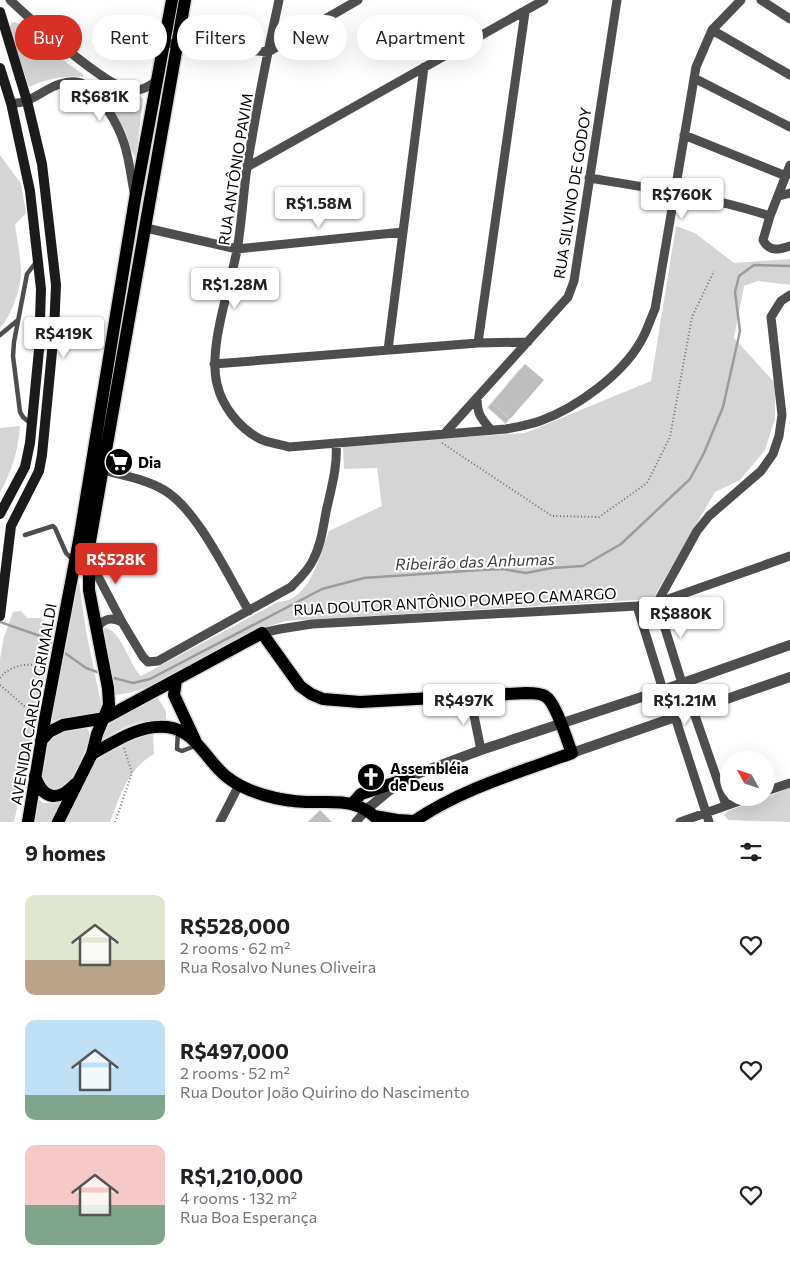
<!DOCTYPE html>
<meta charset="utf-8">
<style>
body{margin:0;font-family:Commissioner,sans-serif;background:#f6f6f6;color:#202124;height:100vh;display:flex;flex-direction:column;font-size:19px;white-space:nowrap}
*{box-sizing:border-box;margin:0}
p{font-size:16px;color:#757577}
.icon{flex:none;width:28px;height:28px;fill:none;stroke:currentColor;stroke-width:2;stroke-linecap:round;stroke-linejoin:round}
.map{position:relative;height:822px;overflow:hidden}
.sheet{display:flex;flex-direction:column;background:#fff;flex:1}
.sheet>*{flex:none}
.hud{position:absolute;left:15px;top:15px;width:500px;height:45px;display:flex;gap:10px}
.needle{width:32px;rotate:310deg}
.controls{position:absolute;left:720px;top:751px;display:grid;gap:10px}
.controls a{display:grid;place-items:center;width:55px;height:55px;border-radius:50%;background:#fff;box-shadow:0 5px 20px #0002;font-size:25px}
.price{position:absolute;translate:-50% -42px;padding:0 11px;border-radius:5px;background:#fff;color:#222;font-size:16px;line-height:32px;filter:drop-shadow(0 1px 2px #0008)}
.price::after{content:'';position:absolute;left:50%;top:30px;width:15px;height:11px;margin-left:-8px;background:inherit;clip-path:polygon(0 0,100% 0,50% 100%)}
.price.current{background:#d93025;color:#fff}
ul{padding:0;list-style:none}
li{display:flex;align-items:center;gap:15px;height:125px;padding:0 25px}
li span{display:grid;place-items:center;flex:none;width:140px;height:100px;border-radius:10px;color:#555}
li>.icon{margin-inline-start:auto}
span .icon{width:60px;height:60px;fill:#fffc;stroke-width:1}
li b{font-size:21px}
h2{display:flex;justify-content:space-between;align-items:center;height:60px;padding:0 25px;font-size:21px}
.chip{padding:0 18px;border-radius:22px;background:#fff;box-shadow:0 5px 20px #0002;font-size:18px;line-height:45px}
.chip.current{background:#d93025;color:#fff}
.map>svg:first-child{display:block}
</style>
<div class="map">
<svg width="790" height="822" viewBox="0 0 790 822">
<defs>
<filter id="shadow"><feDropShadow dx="-4.5" dy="4.5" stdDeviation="0" flood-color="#0004"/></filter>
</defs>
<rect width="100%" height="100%" fill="#fff"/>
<path fill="#d5d5d5" d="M13,22L18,23L57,56L83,74V77C64,75 47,79 29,87L10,31V25Z
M102,82L113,91L127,98L138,94L143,99L136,158C129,151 129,138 124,129C116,114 106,102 96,89Z
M0,155L21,184L26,213L15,225C17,240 21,257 21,273C21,288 11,317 0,328Z
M676,226L695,233L734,263L790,259V285L758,281L744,286L734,338L775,383V419L765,450L740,480L715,492L653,599L286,621C249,631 215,652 182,670C158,682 141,693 114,695L101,629C118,621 130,667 141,676L278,602C310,601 319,556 329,531L382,506L377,468L344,469L343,445L525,433L651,381Z
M20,426C18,451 12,471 0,493V428Z
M78,575L86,631L101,703L100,715L49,721Z
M21,611L27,618H40L53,627L37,716L14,822H0V659L4,637L13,612Z
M156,695L166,711V720L165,722C135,718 126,727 101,740L108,721Z
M79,725L88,729L90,736L76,775L66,787L55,792L47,790L38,776L45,740L54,732Z
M153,732L154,754C127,770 121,794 110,822H64C74,802 88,764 106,752C120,742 137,737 153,732Z
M790,788V822L728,820L724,815L728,811Z
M36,798L44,803L62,802L52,822H32Z"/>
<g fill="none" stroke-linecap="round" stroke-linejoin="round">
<path stroke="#9c9c9c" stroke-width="2.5" d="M0,622L40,636L55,646
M62,651L86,668L100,673
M110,677L133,683L150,679L322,589L364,578L480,570L502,569L526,573L552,568L583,566L621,544L690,479L704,453L723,407L740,331L735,292L739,276L754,265L790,266"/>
</g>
<path fill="#bebebe" filter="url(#shadow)" d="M525,364L544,380L510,419L492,403Z
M320,810L332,822H308Z"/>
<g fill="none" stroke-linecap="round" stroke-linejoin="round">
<defs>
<path id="primary" d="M176,680L174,695L195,740
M41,741L49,732L63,725L105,718L262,633L300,686L311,694L323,699L360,702L526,693C532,693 540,693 545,696C556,702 567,741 572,753C517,773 461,789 413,822
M92,754C114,742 140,724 167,727C196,730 206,761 227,777C247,793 280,801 306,802C336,803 358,797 380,822
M35,776C43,800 58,802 75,784
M353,803L361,794L409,778
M374,816L397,820L414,821
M28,822L45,719L80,535L135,199L172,0
M58,822L92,754L97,734L109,705L108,688L89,590V547L185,0"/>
</defs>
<use href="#primary" stroke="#dbdbdb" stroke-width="15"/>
<path stroke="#707070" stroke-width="2" stroke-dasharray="1 2.5" stroke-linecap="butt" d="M442,443L552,516L599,517L647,483L670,437L692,317L714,271
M0,678C11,664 29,663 45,666
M0,685L36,716
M115,822L132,773L124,748"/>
<path stroke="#4e4e4e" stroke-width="4.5" d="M0,335L18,320
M31,424L23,417L20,412L13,356L14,342L27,274L37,261
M25,535L53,526L55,528L66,553L73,560
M675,687L684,713
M178,731L177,749L182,751L195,746"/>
<path stroke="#4e4e4e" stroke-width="9" d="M10,0C30,19 105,86 130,90C141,92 149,86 158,80
M279,0C267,55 256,111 247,167C243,195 242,222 237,250C230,288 208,347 217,384C222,406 239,428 260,439C268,443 280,444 289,447L506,429C517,427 529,425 540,421C576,408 622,375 641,341C647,331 650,320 655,309L696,67L712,30L741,0
M761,0L790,19
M525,12L478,343L528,342
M712,30L790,75
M165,43L268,52L358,0
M694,78L790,127
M11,103C29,105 43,89 60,84C67,82 76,80 83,84C100,93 118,124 124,143C129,158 131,176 134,192
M684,135L786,176
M790,165L770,216L763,240C769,252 779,250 790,246
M247,167L544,0
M589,178C650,188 711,197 770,216
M779,196L790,193
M146,228L237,249L403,232
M388,350L424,67
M214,364L478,343
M477,398C477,414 481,418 491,430
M445,433L568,297L574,281L617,0
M102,470C122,475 145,479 164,490C198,510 228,576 249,611
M90,561L122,622L143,657L148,662L158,661L291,587C299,579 308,571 313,560C321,545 323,528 326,512C331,489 338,466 336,443
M657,603L697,531L709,516L761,471L773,454L779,436L782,415L771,317L781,301L790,295
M657,603L682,683
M637,606L663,690
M96,629C103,619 111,616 122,622
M262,633L280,629L312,624L637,606L657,603L790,556
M470,696L481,750
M693,710L726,805
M675,717L709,822
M766,791L790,783
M220,822L239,785
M356,822L367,809
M680,822L748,798"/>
<path stroke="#4e4e4e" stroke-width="10" d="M572,753L790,677
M367,809L390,790L409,778L422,772L481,750L663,690L790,645"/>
<path stroke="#1b1b1b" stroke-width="10" d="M0,12L27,101L42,164L56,285L54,331L42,455L39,471L11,526L0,616
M0,68L11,103L30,191L41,289L39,350L30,443L25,467L0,514"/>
<use href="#primary" stroke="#000" stroke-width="12"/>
</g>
<defs>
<symbol id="supermarket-disc" viewBox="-11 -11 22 22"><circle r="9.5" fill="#000" stroke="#fff"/><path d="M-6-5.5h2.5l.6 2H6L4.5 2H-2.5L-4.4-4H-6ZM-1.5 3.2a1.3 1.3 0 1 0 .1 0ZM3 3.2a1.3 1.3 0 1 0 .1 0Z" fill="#fff"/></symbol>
<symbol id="church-disc" viewBox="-11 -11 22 22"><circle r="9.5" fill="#000" stroke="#fff"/><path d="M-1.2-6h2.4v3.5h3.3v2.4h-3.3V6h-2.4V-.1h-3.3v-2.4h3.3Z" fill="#fff"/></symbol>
</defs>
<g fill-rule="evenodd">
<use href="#supermarket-disc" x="103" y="446" width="32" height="32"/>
<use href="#church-disc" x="355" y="761" width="32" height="32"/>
</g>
<g text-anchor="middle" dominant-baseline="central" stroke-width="4" stroke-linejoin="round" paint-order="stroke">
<g font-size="15" fill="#000" stroke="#fff">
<text transform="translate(235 169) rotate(-81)">RUA ANTÔNIO PAVIM</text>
<text transform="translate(572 193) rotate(-81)">RUA SILVINO DE GODOY</text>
<text transform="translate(455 601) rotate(-3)">RUA DOUTOR ANTÔNIO POMPEO CAMARGO</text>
<text transform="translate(33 704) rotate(-80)">AVENIDA CARLOS GRIMALDI</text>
</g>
<g font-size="15" font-weight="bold" fill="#000" stroke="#fff" text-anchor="start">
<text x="138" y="462">Dia</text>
<text x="390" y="768">Assembléia<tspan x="390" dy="17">de Deus</tspan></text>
</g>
<g font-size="16" font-style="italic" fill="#3d3d3d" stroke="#fff">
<text transform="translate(475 561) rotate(-2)">Ribeirão das Anhumas</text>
</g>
</g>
</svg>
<div class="controls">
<a><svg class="needle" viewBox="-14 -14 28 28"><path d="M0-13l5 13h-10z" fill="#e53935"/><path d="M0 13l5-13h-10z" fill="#757577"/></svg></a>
</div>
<b class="price" style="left:100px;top:122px">R$681K</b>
<b class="price" style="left:682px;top:220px">R$760K</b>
<b class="price" style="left:319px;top:229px">R$1.58M</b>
<b class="price" style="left:235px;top:310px">R$1.28M</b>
<b class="price" style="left:64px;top:359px">R$419K</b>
<b class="price current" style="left:116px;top:585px">R$528K</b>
<b class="price" style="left:681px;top:639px">R$880K</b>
<b class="price" style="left:464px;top:726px">R$497K</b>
<b class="price" style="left:685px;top:726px">R$1.21M</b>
<div class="hud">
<a class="chip current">Buy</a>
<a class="chip">Rent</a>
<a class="chip">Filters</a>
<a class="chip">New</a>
<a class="chip">Apartment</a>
</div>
</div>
<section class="sheet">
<h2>9 homes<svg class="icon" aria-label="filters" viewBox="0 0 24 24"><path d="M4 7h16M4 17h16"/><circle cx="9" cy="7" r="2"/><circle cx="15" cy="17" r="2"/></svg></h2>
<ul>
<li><span style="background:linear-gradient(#dfe7d0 65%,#b9a48a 0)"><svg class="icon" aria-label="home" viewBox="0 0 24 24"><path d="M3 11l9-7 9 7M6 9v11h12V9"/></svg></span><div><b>R$528,000</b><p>2 rooms · 62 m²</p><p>Rua Rosalvo Nunes Oliveira</p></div><svg class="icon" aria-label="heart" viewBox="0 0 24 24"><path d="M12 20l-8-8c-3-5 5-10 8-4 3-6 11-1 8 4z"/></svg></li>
<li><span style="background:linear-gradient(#bfe0f5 75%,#7fa58c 0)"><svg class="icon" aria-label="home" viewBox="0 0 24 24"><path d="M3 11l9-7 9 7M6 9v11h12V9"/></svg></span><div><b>R$497,000</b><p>2 rooms · 52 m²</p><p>Rua Doutor João Quirino do Nascimento</p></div><svg class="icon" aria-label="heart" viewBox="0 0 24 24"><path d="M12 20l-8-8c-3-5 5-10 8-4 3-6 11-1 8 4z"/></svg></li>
<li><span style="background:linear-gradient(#f6c9c9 60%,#7fa58c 0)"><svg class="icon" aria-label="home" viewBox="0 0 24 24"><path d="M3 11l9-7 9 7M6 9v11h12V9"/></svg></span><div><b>R$1,210,000</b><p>4 rooms · 132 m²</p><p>Rua Boa Esperança</p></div><svg class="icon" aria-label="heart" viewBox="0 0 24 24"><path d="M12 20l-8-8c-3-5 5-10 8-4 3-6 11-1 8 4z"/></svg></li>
</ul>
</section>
